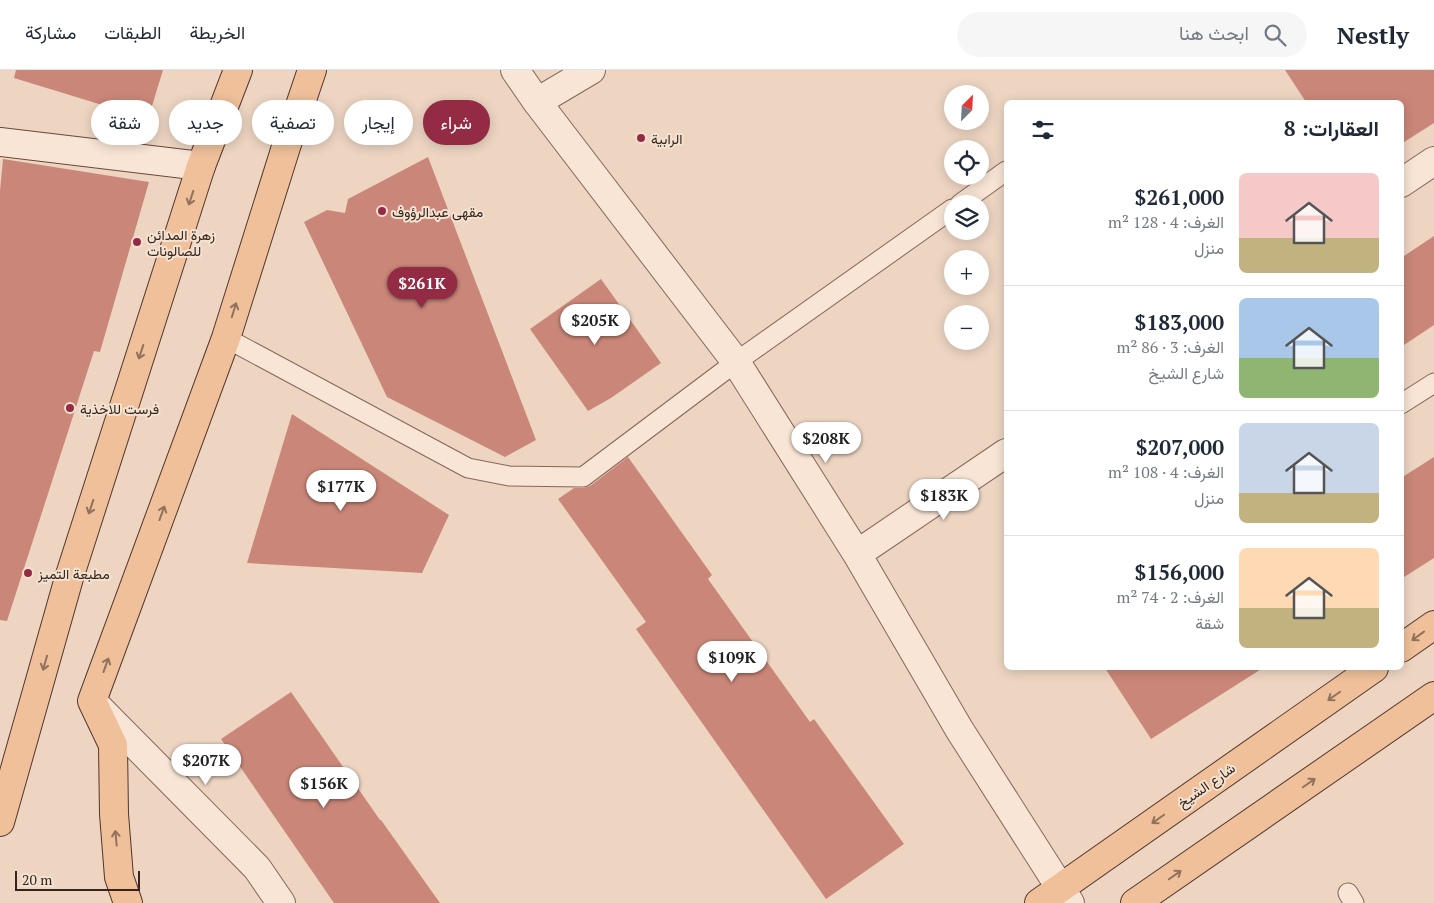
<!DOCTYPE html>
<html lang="ar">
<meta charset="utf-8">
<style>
body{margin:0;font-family:"PT Serif",Vazirmatn,serif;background:#f6f6f7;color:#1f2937;direction:rtl;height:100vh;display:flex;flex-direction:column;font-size:19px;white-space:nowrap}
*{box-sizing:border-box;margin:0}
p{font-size:16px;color:#747a83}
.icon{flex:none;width:28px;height:28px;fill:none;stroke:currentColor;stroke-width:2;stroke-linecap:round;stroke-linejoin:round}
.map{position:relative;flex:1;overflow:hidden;direction:ltr}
.sheet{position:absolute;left:1004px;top:30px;width:400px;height:570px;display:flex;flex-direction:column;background:#fff;border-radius:8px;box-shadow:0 2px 12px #0003;direction:rtl}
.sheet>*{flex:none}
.guide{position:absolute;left:15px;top:30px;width:475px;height:45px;direction:rtl;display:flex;gap:10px}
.needle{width:32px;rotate:24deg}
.tools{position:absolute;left:944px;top:15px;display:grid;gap:10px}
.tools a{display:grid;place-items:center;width:45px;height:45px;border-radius:50%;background:#fff;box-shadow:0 2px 12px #0003;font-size:25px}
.scale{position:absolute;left:15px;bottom:12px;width:125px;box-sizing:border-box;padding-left:5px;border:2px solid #36231d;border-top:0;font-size:14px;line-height:18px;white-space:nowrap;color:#36231d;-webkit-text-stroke:4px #f4e2d1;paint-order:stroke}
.price{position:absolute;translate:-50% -42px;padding:0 11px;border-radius:18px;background:#fff;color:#222;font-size:16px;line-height:32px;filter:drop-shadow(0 1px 2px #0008)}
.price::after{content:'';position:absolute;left:50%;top:30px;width:15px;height:11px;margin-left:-8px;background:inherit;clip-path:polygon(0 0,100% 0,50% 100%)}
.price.selected{background:#932b45;color:#fff}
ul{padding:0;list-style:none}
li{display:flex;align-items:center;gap:15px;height:125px;padding:0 25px}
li+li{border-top:1px solid #e0e1e3}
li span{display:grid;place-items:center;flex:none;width:140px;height:100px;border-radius:8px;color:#555}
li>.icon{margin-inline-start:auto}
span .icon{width:60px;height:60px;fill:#fffc;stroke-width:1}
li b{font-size:21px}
h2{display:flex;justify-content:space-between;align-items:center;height:60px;padding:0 25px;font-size:21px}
.pill{padding:0 18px;border-radius:22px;background:#fff;box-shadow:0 2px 12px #0003;font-size:18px;line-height:45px}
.pill.selected{background:#932b45;color:#fff}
header{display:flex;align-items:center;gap:30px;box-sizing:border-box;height:70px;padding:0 25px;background:#fff;border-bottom:1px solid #e0e1e3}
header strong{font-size:24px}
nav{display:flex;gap:28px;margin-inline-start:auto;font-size:18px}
.search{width:350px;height:45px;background:#f6f6f7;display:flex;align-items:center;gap:12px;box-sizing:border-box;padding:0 18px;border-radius:28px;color:#747a83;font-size:19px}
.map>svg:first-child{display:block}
</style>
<header>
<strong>Nestly</strong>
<div class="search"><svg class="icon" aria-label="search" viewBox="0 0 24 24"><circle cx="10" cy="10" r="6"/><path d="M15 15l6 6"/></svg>ابحث هنا</div>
<nav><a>الخريطة</a><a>الطبقات</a><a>مشاركة</a></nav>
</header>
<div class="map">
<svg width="1434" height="833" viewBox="0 0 1434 833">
<rect width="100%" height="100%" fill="#edd5c2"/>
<path fill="#ca8779" d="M16,0H163L148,49L14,8Z
M1285,0H1434V53L1401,74V32H1306Z
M428,87L536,370L505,387L387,327L304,152L327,140L345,143L348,129Z
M3,89L149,112L100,282L94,281L7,551L0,550V121Z
M1434,166V255L1401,277V188Z
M601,209L661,293L611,328L588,341L530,259Z
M292,344L449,445L422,503L247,493Z
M628,387L712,505L708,509L810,652L814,649L904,774L826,829L636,559L646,552L558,429L574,418H583L590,416Z
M1434,387V488L1401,509V408Z
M1105,598H1263L1151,669Z
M291,622L380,750H381L440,833H334L221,669Z"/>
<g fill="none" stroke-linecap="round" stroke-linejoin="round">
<defs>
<path id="lane" d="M960,134L1006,101
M226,268L468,398L509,406L583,407L736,292L952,139
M1401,334L1434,313
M1348,823L1354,833"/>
<path id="street" d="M515,0L537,32L736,292L857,484L959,659L1070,833
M537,32L591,0
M1401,113L1434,91
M857,484L1006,383
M95,634L257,798L281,833"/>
<path id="secondary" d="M0,72L201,96"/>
<path id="primary" d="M1401,578L1434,555
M0,752L69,508L201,96L238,0
M128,833L119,807L114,744L113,675L92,631L226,268L286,77L312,0
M1039,833L1374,598
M1135,833L1434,626"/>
</defs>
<use href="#lane" stroke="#86665a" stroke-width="21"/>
<use href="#street" stroke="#86665a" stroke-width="30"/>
<use href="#secondary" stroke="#67483d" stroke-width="30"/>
<use href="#primary" stroke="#53362e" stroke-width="30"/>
<use href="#lane" stroke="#f8e5d5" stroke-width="19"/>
<use href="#street" stroke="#f8e5d5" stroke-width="28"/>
<use href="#secondary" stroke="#f8e5d5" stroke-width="28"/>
<use href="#primary" stroke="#efc09a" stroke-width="28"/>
</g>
<defs><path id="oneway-shaft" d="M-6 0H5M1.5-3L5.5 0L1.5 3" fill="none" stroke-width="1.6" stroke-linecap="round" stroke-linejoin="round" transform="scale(1.25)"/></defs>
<g stroke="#92725c">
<use href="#oneway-shaft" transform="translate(191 128) rotate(108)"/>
<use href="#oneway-shaft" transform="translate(234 240) rotate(-73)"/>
<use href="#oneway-shaft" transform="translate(141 282) rotate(108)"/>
<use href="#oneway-shaft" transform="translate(91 437) rotate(108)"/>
<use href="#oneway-shaft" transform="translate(162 443) rotate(-70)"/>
<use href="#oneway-shaft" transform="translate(1418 566) rotate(144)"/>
<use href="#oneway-shaft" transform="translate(45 593) rotate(106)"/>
<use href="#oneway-shaft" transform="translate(106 595) rotate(-70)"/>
<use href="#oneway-shaft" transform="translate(1334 626) rotate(145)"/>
<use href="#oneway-shaft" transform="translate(1309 713) rotate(-35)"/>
<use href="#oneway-shaft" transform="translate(1158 749) rotate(145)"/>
<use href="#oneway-shaft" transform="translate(116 768) rotate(-95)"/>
<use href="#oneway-shaft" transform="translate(1175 805) rotate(-35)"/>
</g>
<g fill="#932b45" stroke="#f4e2d1" stroke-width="2">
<circle cx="641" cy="68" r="5"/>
<circle cx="382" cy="141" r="5"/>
<circle cx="137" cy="172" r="5"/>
<circle cx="70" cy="338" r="5"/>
<circle cx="28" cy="503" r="5"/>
</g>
<g text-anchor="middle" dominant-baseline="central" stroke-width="4" stroke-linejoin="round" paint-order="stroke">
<g font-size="14" fill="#36231d" stroke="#f4e2d1" text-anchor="start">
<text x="651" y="68">الرابية</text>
<text x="392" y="141">مقهى عبدالرؤوف</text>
<text x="147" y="164">زهرة المدائن<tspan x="147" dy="16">للصالونات</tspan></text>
<text x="80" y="338">فرست للاخذية</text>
<text x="38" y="503">مطبعة التميز</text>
</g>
<g font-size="14" fill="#36231d" stroke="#f4e2d1">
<text transform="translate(1206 715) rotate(-35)">شارع الشيخ</text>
</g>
</g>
</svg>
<div class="tools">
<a><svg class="needle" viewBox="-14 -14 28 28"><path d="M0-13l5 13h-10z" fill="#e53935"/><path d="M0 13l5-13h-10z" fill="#747a83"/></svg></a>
<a><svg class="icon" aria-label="locate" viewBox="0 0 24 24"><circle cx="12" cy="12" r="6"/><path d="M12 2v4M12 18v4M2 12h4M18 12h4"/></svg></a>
<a><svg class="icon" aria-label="layers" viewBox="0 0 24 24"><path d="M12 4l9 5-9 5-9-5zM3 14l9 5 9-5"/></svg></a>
<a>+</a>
<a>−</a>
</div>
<div class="scale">20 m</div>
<b class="price selected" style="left:422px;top:239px">$261K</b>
<b class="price" style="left:595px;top:276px">$205K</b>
<b class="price" style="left:826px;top:394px">$208K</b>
<b class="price" style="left:341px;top:442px">$177K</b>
<b class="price" style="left:944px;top:451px">$183K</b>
<b class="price" style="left:732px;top:613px">$109K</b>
<b class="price" style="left:206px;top:716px">$207K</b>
<b class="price" style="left:324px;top:739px">$156K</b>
<div class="guide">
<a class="pill selected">شراء</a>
<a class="pill">إيجار</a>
<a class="pill">تصفية</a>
<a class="pill">جديد</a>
<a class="pill">شقة</a>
</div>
<section class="sheet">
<h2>العقارات: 8<svg class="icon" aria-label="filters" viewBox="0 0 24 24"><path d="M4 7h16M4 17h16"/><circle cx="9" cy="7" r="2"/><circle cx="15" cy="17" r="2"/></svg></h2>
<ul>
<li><span style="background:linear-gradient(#f6c9c9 65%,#c2b280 0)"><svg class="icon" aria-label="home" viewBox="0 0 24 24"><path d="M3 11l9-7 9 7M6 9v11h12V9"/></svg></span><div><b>$261,000</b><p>الغرف: 4 · 128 m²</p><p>منزل</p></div></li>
<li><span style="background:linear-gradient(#a9c7e8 60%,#8fb573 0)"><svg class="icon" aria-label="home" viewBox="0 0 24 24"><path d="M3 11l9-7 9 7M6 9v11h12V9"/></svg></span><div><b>$183,000</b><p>الغرف: 3 · 86 m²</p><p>شارع الشيخ</p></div></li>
<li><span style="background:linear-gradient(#c9d6e8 70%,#c2b280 0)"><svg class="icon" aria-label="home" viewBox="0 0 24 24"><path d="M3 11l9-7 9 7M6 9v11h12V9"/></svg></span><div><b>$207,000</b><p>الغرف: 4 · 108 m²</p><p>منزل</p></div></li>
<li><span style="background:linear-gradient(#ffd9b3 60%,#c2b280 0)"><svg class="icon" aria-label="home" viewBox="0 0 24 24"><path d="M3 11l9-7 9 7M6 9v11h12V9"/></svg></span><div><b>$156,000</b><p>الغرف: 2 · 74 m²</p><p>شقة</p></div></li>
</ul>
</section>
</div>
